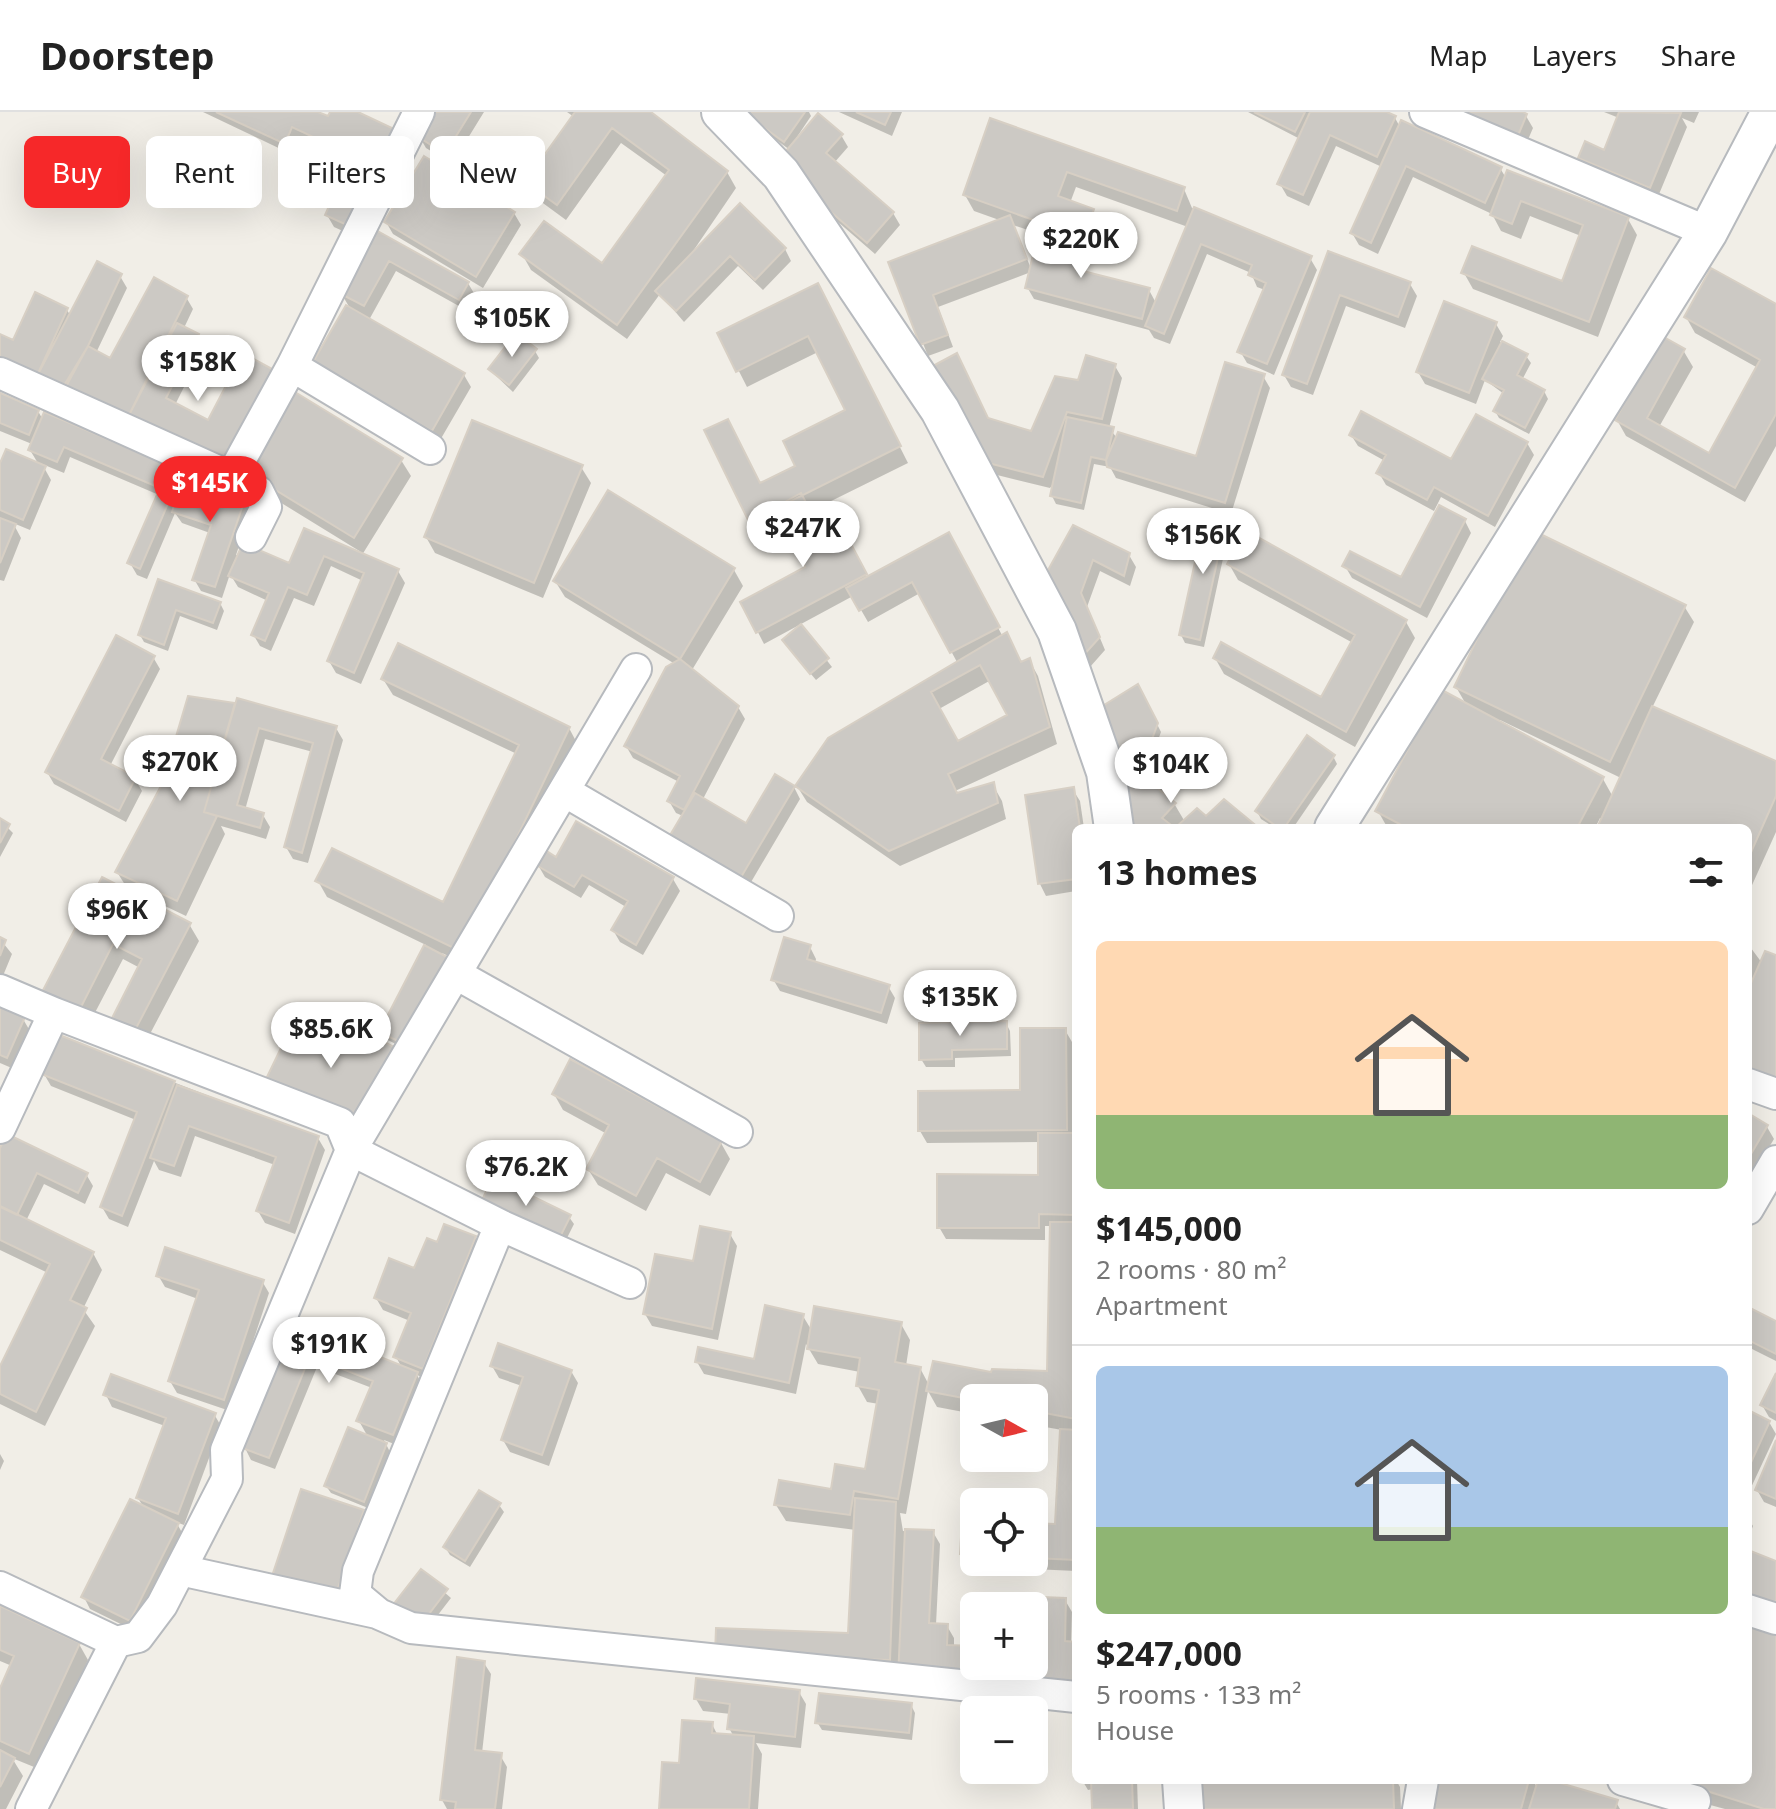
<!DOCTYPE html>
<meta charset="utf-8">
<style>
body{margin:0;font-family:"Noto Sans",sans-serif;background:#f2f2f2;color:#222;height:100vh;display:flex;flex-direction:column;font-size:30px;white-space:nowrap}
*{box-sizing:border-box;margin:0}
p{font-size:26px;color:#767676}
.icon{flex:none;width:44px;height:44px;fill:none;stroke:currentColor;stroke-width:2;stroke-linecap:round;stroke-linejoin:round}
.map{position:relative;flex:1;overflow:hidden}
.sheet{position:absolute;left:1072px;top:712px;width:680px;height:960px;display:flex;flex-direction:column;background:#fff;border-radius:12px;box-shadow:0 8px 32px #0002}
.sheet>*{flex:none}
.top-card{position:absolute;left:24px;top:24px;width:760px;height:72px;display:flex;gap:16px}
.needle{width:52px;rotate:98deg}
.controls{position:absolute;left:960px;top:1272px;display:grid;gap:16px}
.controls a{display:grid;place-items:center;width:88px;height:88px;border-radius:12px;background:#fff;box-shadow:0 8px 32px #0002;font-size:40px}
.price{position:absolute;translate:-50% -68px;padding:0 18px;border-radius:28px;background:#fff;color:#222;font-size:26px;line-height:52px;filter:drop-shadow(0 2px 4px #0008)}
.price::after{content:'';position:absolute;left:50%;top:48px;width:24px;height:18px;margin-left:-12px;background:inherit;clip-path:polygon(0 0,100% 0,50% 100%)}
.price.selected{background:#f62829;color:#fff}
ul{padding:0;list-style:none}
li{display:grid;align-content:center;gap:16px;height:424px;padding:0 24px}
li+li{border-top:2px solid #e0e0e0}
li span{display:grid;place-items:center;height:248px;border-radius:12px;color:#555}
li>.icon{margin-inline-start:auto}
span .icon{width:144px;height:144px;fill:#fffc;stroke-width:1}
li b{font-size:34px}
h2{display:flex;justify-content:space-between;align-items:center;height:96px;padding:0 24px;font-size:34px}
.pill{padding:0 28px;border-radius:12px;background:#fff;box-shadow:0 8px 32px #0002;font-size:28px;line-height:72px}
.pill.selected{background:#f62829;color:#fff}
header{display:flex;align-items:center;gap:48px;box-sizing:border-box;height:112px;padding:0 40px;background:#fff;border-bottom:2px solid #e0e0e0}
header strong{font-size:38px}
nav{display:flex;gap:44px;margin-inline-start:auto;font-size:28px}
.map>svg:first-child{display:block}
</style>
<header>
<strong>Doorstep</strong>
<nav><a>Map</a><a>Layers</a><a>Share</a></nav>
</header>
<div class="map">
<svg width="1776" height="1697" viewBox="0 0 1776 1697">
<rect width="100%" height="100%" fill="#f1eee7"/>
<path fill="#0003" fill-rule="evenodd" d="M203,0H313L329,7L332,0H354L356,125L334,115L327,103L351,50L299,26L291,42Z
M434,0H484L452,52L426,36L419,24Z
M567,0H646L727,60L736,76L685,151L740,94L785,137L791,149L763,178L738,154L684,210L660,182L627,227L531,158L522,142L603,154L667,64L621,31L566,108L536,86L527,70L574,5Z
M738,0H809L811,4L795,28L841,23L848,35L834,51L893,101L900,113L875,142L785,64L790,38Z
M839,0H902L892,24Z
M1248,0H1382L1395,6L1400,15L1500,56L1506,66L1628,107L1637,123L1598,225L1473,177L1464,161L1563,172L1581,124L1530,104L1521,127L1501,119L1492,102L1413,65L1378,142L1359,133L1352,121L1382,55L1336,34L1309,94L1287,84L1280,72L1300,27Z
M1436,0H1517L1526,4L1533,16L1524,37Z
M1604,0H1699L1694,11L1682,6L1687,15L1657,87L1587,58L1580,46L1605,40L1619,6Z
M991,9L1184,77L1192,96L1310,146L1317,158L1274,263L1247,251L1240,239L1265,178L1257,175L1251,161L1207,142L1170,232L1154,226L1149,218L1034,187L1027,175L1031,160L938,195L953,235L928,244L891,151L1002,109L974,99L965,83ZM1076,75L1188,115L1156,191L1149,178L1083,161L1087,147L1081,137L1093,141L1102,115L1093,99L1070,91ZM1013,113L1040,122L1031,157L1016,118Z
M514,101L521,113L483,176L393,122L386,110Z
M375,120L468,171L475,183L466,198L396,159L369,208L464,263L471,275L439,330L322,262L351,198L341,181Z
M1329,142L1410,172L1417,184L1405,216L1346,194L1313,283L1291,275L1284,263Z
M120,164L127,176L96,241L111,249L186,185L193,197L184,216L197,223L204,235L175,293L209,311L271,258L278,270L228,366L67,291L0,224L14,231L66,197L71,204Z
M826,189L908,351L809,400L832,443L849,433L867,466L948,422L1003,525L1022,552L1029,548L1038,564L1057,632L955,679L957,683L993,673L1002,689L1006,707L900,754L807,690L797,674L958,552L920,481L868,510L853,484L764,532L743,491L808,456L785,413L760,425L751,409L760,373L798,355L848,299L818,240L747,275L720,222ZM991,568L1010,603L958,632L939,597Z
M1776,194V334L1745,390L1626,324L1617,308L1683,238L1693,255L1659,315L1710,343L1758,256L1695,221L1686,205Z
M1496,212L1503,224L1500,230L1526,244L1531,251L1522,268L1544,279L1548,287L1529,322L1499,306L1495,299L1504,282L1485,268L1476,292L1425,272L1418,260Z
M535,239L539,246L513,280L490,258Z
M1115,254L1122,266L1109,316L1117,326L1197,347L1263,264L1270,276L1231,402L1116,366L1110,355L1094,352L1084,398L1056,392L1052,384L1056,368L1050,376L993,362L934,255L988,308L1032,322L1080,271Z
M0,283L38,299L43,308L180,361L185,369L244,389L250,401L236,443L290,453L305,418L361,440L257,376L401,348L411,364L362,443L398,459L405,471L361,572L336,561L329,549L363,469L331,454L314,494L294,486L271,539L260,534L253,522L268,489L238,475L230,462L222,486L201,479L194,467L210,421L182,411L175,401L147,467L137,463L130,451L159,383L70,345L64,361L42,352L51,368L30,418L13,411L21,426L4,469L0,468V356L39,353L30,338L32,332L0,319Z
M1351,323L1452,350L1527,331L1534,343L1495,415L1441,385L1434,399L1386,373L1379,361L1385,349L1358,334Z
M581,355L591,371L543,486L435,441L426,425Z
M1226,406L1230,414L1204,535L1185,531L1181,523Z
M1465,409L1471,421L1427,506L1352,466L1345,454L1402,468Z
M1073,416L1129,443L1136,455L1130,474L1100,459L1087,495L1105,538L1090,555L1084,544Z
M1229,452L1406,510L1415,526L1355,635L1224,562L1215,546L1322,588L1353,531L1238,468Z
M734,458L743,474L692,558L738,595L745,607L703,687L747,714L794,675L800,687L744,782L683,704L676,701L669,689L679,670L633,646L626,634L675,552L565,485L555,469Z
M159,470L220,491L224,499L217,518L180,504L168,539L144,530L140,523Z
M1684,494L1694,510L1652,596L1776,651V720L1748,782V716H1599L1603,707L1600,706L1595,716L1387,715L1378,699L1467,594L1456,575ZM1500,608L1621,666L1613,685L1603,667L1499,611Z
M801,515L832,555L816,568L789,536Z
M153,545L160,557L110,654L135,667L142,679L126,710L54,672L47,660Z
M383,567L569,616L578,633L471,855L442,841L450,854L407,938L386,927L381,919L426,833L327,785L318,769L444,793L517,642L393,583Z
M1142,582L1161,620L1153,642L1143,648L1155,656L1164,673L1162,682L1175,693L1185,710L1207,707L1256,716H1132V657L1099,599Z
M234,593L235,597L336,616L343,628L308,751L293,747L286,735L313,640L265,627L245,698L263,703L270,715L266,727L221,714L225,722L186,804L127,776L117,760Z
M1333,644L1337,652L1293,716H1275L1261,707L1257,699Z
M1073,678L1080,689L1084,716H1076V779L1046,784L1040,772Z
M0,708L13,721L0,745Z
M557,747L673,767L680,779L643,843L620,830L613,818L626,795L589,773L581,786L545,765L538,753Z
M102,767L189,812L199,829L141,939L121,928L140,856L123,847L87,916L43,882Z
M0,827L12,842L0,871Z
M1748,832L1762,851L1776,845V978L1748,966Z
M810,835L816,847L815,852L888,874L895,886L887,912L780,879L773,867Z
M0,897L23,907L30,919L14,957L0,951Z
M1006,911L1010,919L1011,944L955,946V955H926L921,947Z
M1065,918L1072,930L1073,1023H1076V1459L969,1454L962,1442L974,1410V1450H1034V1413L1057,1414L1062,1318L1034,1313V1286H974V1302L937,1295L928,1279L906,1402L900,1401L903,1419L933,1420L940,1432L936,1513L947,1514L954,1526V1535L974,1536V1554H1034V1547L1035,1582L726,1557L849,1523L856,1418L786,1409L776,1393L832,1379L866,1359L879,1292L867,1290L858,1274L860,1260L818,1252L806,1232L796,1282L704,1262L697,1250L755,1249L803,1204L812,1219L901,1212L910,1228L906,1254L920,1256L929,1273L993,1262L1049,1261L1052,1114H1045V1128L946,1127L939,1115L1040,1065V1030L927,1031L920,1019L1022,980Z
M44,962L173,970L318,1026L325,1038L295,1122L265,1111L258,1099L275,1053L195,1024L181,1065L159,1058L154,1049L128,1115L109,1107L102,1095L136,1008L51,974Z
M554,982L721,1031L730,1047L710,1084L666,1061L646,1099L598,1073L588,1057L607,1022L563,998Z
M1748,1003L1767,1015L1774,1027L1748,1070Z
M0,1041L86,1062L93,1074L85,1092L44,1072L26,1109L93,1141L102,1158L83,1197L95,1214L45,1314L0,1292V1257L48,1161L0,1138Z
M494,1068L569,1105L574,1112L563,1134Z
M730,1122L737,1134L718,1228L652,1214L645,1202L694,1151Z
M475,1126L482,1138L429,1268L417,1263L423,1274L399,1334L384,1328L390,1340L368,1396L331,1381L326,1374L368,1325L359,1309L372,1276L317,1255L275,1357L251,1348L245,1336L294,1212L402,1256L396,1245L410,1209L383,1198L376,1186L415,1159L438,1132Z
M158,1163L262,1169L269,1181L230,1299L177,1281L170,1269L198,1187L165,1175Z
M1748,1198L1776,1211V1249L1748,1235Z
M492,1254L571,1259L578,1271L549,1354L510,1340L503,1328L522,1274L499,1266Z
M1776,1265V1309L1769,1305L1762,1293Z
M106,1283L214,1302L221,1314L184,1413L176,1410L184,1424L137,1520L90,1497L84,1485L144,1396L138,1386L165,1314L112,1295Z
M1748,1301L1769,1310L1776,1322L1748,1382Z
M1776,1333V1395L1764,1390L1757,1378Z
M0,1342L4,1349L0,1358Z
M499,1393L504,1400L470,1455L450,1443L445,1435Z
M362,1399L369,1411L341,1496L281,1476Z
M1748,1406L1753,1414L1748,1427Z
M421,1460L451,1486L424,1521Z
M1065,1488L1072,1500L1071,1532H1076L1041,1571Z
M0,1496L79,1532L88,1548L39,1657L12,1646L23,1664L6,1697H0V1581L12,1554L0,1549Z
M1748,1517L1776,1525V1697H1725L1618,1668H1748Z
M484,1551L491,1562L482,1641L500,1643L507,1655L502,1697H447L442,1688Z
M799,1580L806,1592L801,1636L756,1631L762,1642L758,1697H661L680,1653L712,1612L718,1624L734,1625L729,1616L731,1602L703,1599L696,1587Z
M911,1593L915,1601L912,1628L822,1618L817,1610Z
M1082,1668H1137L1138,1697H1094L1093,1677L1088,1678Z
M1204,1668H1396L1400,1675L1401,1697H1205Z
M1442,1668H1533L1537,1676L1543,1668L1616,1690L1620,1697H1434Z"/>
<path fill="#ccc9c4" stroke="#d7cfc4" stroke-width="2" fill-rule="evenodd" d="M216,0H318L328,4L330,0H358L394,17L349,114L325,103L352,43L292,15L285,32Z
M432,0H471L445,42L417,24Z
M575,0H651L728,59L617,213L519,142L544,109L602,151L669,58L612,16L557,93L525,70Z
M742,0H805L784,30Z
M856,0H891L885,13Z
M1254,0H1305L1295,20Z
M1310,0H1387L1396,4L1377,45L1330,23L1303,83L1277,72Z
M1455,0H1523L1527,2L1517,26Z
M1619,0L1681,1L1650,76L1578,46L1585,29L1604,38Z
M818,1L843,22L826,41L894,100L867,131L775,52Z
M990,6L1185,75L1177,99L1067,60L1058,84L1094,97L1084,126L963,83Z
M1401,8L1502,55L1485,91L1406,54L1371,131L1350,121Z
M424,44L515,100L476,165L384,110Z
M1507,58L1629,105L1589,210L1461,161L1472,134L1562,169L1583,113L1521,89L1512,112L1490,103Z
M740,91L786,136L755,168L730,144L676,199L655,179Z
M1194,95L1312,144L1267,252L1237,240L1266,171L1248,163L1252,153L1201,132L1164,222L1145,214Z
M1010,103L1027,147L933,183L948,223L920,233L888,150Z
M374,117L469,170L459,188L389,149L364,194L339,181Z
M1038,122L1082,133L1075,157L1150,176L1142,207L1025,176Z
M1328,139L1411,170L1398,205L1340,183L1307,272L1282,263Z
M97,149L122,162L88,234L60,280L35,268Z
M1711,156L1776,192V302L1735,376L1615,308L1662,224L1685,237L1647,306L1709,341L1760,248L1684,205Z
M154,165L188,184L127,307L63,280L88,234L110,246Z
M818,171L901,334L749,410L704,318L728,307L760,371L795,354L783,329L845,298L808,224L736,260L717,221Z
M35,180L68,196L35,268L0,252V222L13,228Z
M1444,189L1497,210L1469,281L1416,260Z
M346,193L465,261L432,319L313,250Z
M177,211L199,222L166,286L208,308L243,241L272,257L221,356L127,307Z
M516,221L537,237L509,273L488,257Z
M1502,229L1528,242L1517,263L1545,278L1525,316L1493,299L1504,278L1482,267Z
M957,241L988,306L1031,319L1055,264L1078,268L1086,243L1116,252L1102,307L1067,300L1043,365L984,350L931,255Z
M1225,250L1265,262L1225,391L1107,355L1106,348L1118,320L1196,344Z
M295,280L403,346L354,426L246,360Z
M0,281L39,298L29,323L0,311Z
M1361,299L1451,347L1476,302L1528,330L1488,404L1434,375L1427,388L1376,361L1386,343L1349,323Z
M44,300L182,359L140,457L127,451L160,376L64,335L57,350L28,338Z
M1067,305L1114,315L1106,348L1091,345L1081,391L1050,384Z
M472,308L583,353L534,471L424,425Z
M6,337L46,354L23,408L0,398V351Z
M183,366L245,387L215,475L192,468L211,413L172,400Z
M608,378L735,456L680,547L553,469Z
M801,381L832,440L850,430L867,462L756,521L740,490L805,455L774,396Z
M1439,393L1466,407L1420,495L1342,454L1350,439L1401,465Z
M1206,400L1227,404L1200,528L1179,523Z
M0,406L16,412L0,451Z
M1073,413L1130,441L1124,464L1093,448L1081,481L1100,525L1082,545L1043,467Z
M304,416L399,457L354,561L327,549L364,461L324,444L307,483L288,475L265,529L251,523L269,481L228,464L243,431L289,451Z
M1530,417L1686,493L1610,650L1454,575Z
M1245,418L1407,508L1346,620L1213,546L1221,530L1321,585L1355,523L1227,452Z
M949,420L1000,515L950,541L912,470L859,499L846,476Z
M158,467L221,490L213,511L176,498L164,533L138,523Z
M801,512L829,546L810,562L782,528Z
M1007,520L1021,550L1030,546L1050,615L948,662L957,681L994,670L998,691L889,739L795,674L828,626ZM980,553L1007,603L958,629L931,580Z
M116,523L155,544L101,647L136,665L119,699L45,660Z
M398,531L570,615L462,840L315,769L332,736L443,790L519,633L381,567Z
M680,547L739,594L684,698L667,689L680,664L624,634L666,555Z
M1138,572L1158,611L1149,635L1125,649L1096,598Z
M1440,577L1604,665L1577,716H1407L1375,699Z
M188,584L235,591L204,700L217,704L177,789L115,760L162,672Z
M237,586L337,614L302,741L284,735L313,631L259,616L237,693L264,701L260,716L204,700Z
M1652,594L1776,649V684L1748,747V716H1597Z
M1307,623L1335,643L1284,716H1279L1255,699Z
M1144,646L1156,655L1151,671L1176,691L1162,706L1175,716L1197,696L1206,704L1224,687L1259,716H1130L1123,661Z
M775,662L795,674L737,772L666,730L695,681L746,711Z
M1074,675L1080,716H1076V767L1038,772L1025,683Z
M0,706L10,712L0,731Z
M576,709L674,765L636,833L611,818L628,789L582,763L574,775L536,753L545,738L556,745Z
M102,765L191,811L132,924L109,912L142,847L113,832L78,901L41,882Z
M0,825L6,828L0,844Z
M784,825L811,833L807,847L890,873L881,901L771,868Z
M424,833L447,845L402,931L379,920Z
M1765,839L1776,843V967L1748,955V878Z
M0,895L25,905L7,946L0,943Z
M1007,909V937L952,938V947L919,948V911Z
M292,913L339,937L351,913L394,935L355,1012L266,967Z
M1020,916H1066L1067,1018L918,1019V979L1020,978Z
M57,922L175,969L122,1104L100,1095L137,1000L41,962Z
M570,947L722,1029L700,1070L657,1046L636,1084L586,1057L609,1013L552,982Z
M177,973L319,1024L289,1111L256,1099L276,1045L189,1014L174,1054L150,1046Z
M1748,1001L1768,1013L1748,1047Z
M1038,1021H1076V1103L1039,1102V1116H937V1062L1038,1063Z
M7,1022L88,1061L78,1081L37,1061L17,1103L0,1095V1036Z
M493,1065L571,1103L559,1127L481,1090Z
M0,1094L94,1140L70,1188L87,1196L36,1300L0,1282V1254L50,1152L0,1128Z
M1050,1110H1076V1307L1034,1299V1286L974,1288L926,1279L933,1249L991,1260L992,1257L1047,1259Z
M444,1112L476,1124L423,1257L393,1245L411,1201L374,1186L389,1146L414,1156L427,1126L437,1130Z
M700,1114L731,1120L712,1217L643,1202L655,1142L693,1149Z
M165,1135L264,1168L224,1288L168,1269L199,1178L156,1164Z
M765,1193L804,1202L789,1271L695,1250L698,1235L754,1247Z
M814,1194L902,1210L895,1250L921,1255L898,1387L854,1379L850,1403L774,1393L779,1368L831,1377L835,1352L865,1357L879,1278L856,1274L860,1246L807,1237Z
M1748,1195L1776,1209V1242L1748,1228Z
M293,1210L418,1260L393,1323L356,1309L373,1269L310,1244L269,1346L242,1336Z
M498,1231L572,1258L542,1343L501,1328L523,1265L490,1254Z
M1776,1261V1301L1760,1293Z
M111,1262L216,1301L178,1402L136,1386L166,1306L103,1283Z
M1748,1298L1770,1309L1748,1357Z
M348,1315L387,1331L364,1390L324,1374Z
M1060,1317L1076,1318V1448L1034,1446V1411L1055,1412Z
M1776,1328V1387L1755,1378Z
M301,1377L364,1398L335,1485L272,1464Z
M479,1378L501,1391L465,1449L443,1435Z
M855,1386L896,1390L890,1548L715,1542L716,1516L848,1521Z
M130,1387L179,1411L130,1509L81,1485Z
M962,1408H974V1443L960,1442Z
M905,1417L934,1418L929,1511L948,1512L947,1533L974,1534V1554H1030L1029,1571L898,1565Z
M1748,1438L1776,1449V1495L1748,1484Z
M421,1457L448,1477L419,1515L392,1494Z
M1041,1485L1066,1486L1065,1529L1076,1530V1572L1039,1571Z
M0,1494L80,1531L29,1642L0,1629V1576L14,1544L0,1538Z
M1748,1514L1776,1523V1697H1764L1694,1675L1696,1668H1748Z
M457,1545L485,1549L475,1638L502,1641L495,1697H455L456,1690L440,1688Z
M696,1566L800,1578L795,1625L727,1617L730,1592L694,1587Z
M819,1581L912,1591L909,1621L815,1611Z
M682,1608L713,1610L712,1621L754,1624L749,1697H659L662,1650L679,1651Z
M0,1638L15,1646L0,1675Z
M1091,1668H1132L1133,1697H1092Z
M1202,1668H1393L1394,1697H1203Z
M1439,1668H1529L1521,1697H1431Z
M1538,1668H1550L1618,1688L1615,1697H1529Z"/>
<g fill="none" stroke-linecap="round" stroke-linejoin="round">
<defs>
<path id="minor" d="M1425,0L1708,120
M292,254L430,337
M0,261L231,365L292,254L419,0
M231,365L258,379L266,395L251,425
M564,679L778,804
M456,862L737,1020
M0,878L54,901
M1748,972L1776,982
M0,1016L54,901L340,1011L351,1038L636,557
M1748,1097L1776,1049
M630,1171L500,1113L358,1459L355,1482L379,1502L411,1516L1076,1585
M180,1458L377,1501
M0,1475L116,1530
M1748,1498L1776,1507
M1623,1668L1695,1689
M31,1697L116,1530L138,1525L162,1493L227,1367L226,1338L351,1038L500,1113
M1418,1697L1423,1668"/>
<path id="tertiary" d="M721,0L781,62L940,298L1057,519L1106,660L1114,716
M1334,716L1708,120L1771,0
M1182,1668L1184,1697"/>
</defs>
<use href="#minor" stroke="#b7babe" stroke-width="34"/>
<use href="#tertiary" stroke="#b7babe" stroke-width="42"/>
<use href="#minor" stroke="#fff" stroke-width="30"/>
<use href="#tertiary" stroke="#fff" stroke-width="38"/>
</g>
</svg>
<div class="controls">
<a><svg class="needle" viewBox="-14 -14 28 28"><path d="M0-13l5 13h-10z" fill="#e53935"/><path d="M0 13l5-13h-10z" fill="#767676"/></svg></a>
<a><svg class="icon" aria-label="locate" viewBox="0 0 24 24"><circle cx="12" cy="12" r="6"/><path d="M12 2v4M12 18v4M2 12h4M18 12h4"/></svg></a>
<a>+</a>
<a>−</a>
</div>
<b class="price" style="left:1081px;top:168px">$220K</b>
<b class="price" style="left:512px;top:247px">$105K</b>
<b class="price" style="left:198px;top:291px">$158K</b>
<b class="price selected" style="left:210px;top:412px">$145K</b>
<b class="price" style="left:803px;top:457px">$247K</b>
<b class="price" style="left:1203px;top:464px">$156K</b>
<b class="price" style="left:180px;top:691px">$270K</b>
<b class="price" style="left:1171px;top:693px">$104K</b>
<b class="price" style="left:117px;top:839px">$96K</b>
<b class="price" style="left:960px;top:926px">$135K</b>
<b class="price" style="left:331px;top:958px">$85.6K</b>
<b class="price" style="left:526px;top:1096px">$76.2K</b>
<b class="price" style="left:329px;top:1273px">$191K</b>
<div class="top-card">
<a class="pill selected">Buy</a>
<a class="pill">Rent</a>
<a class="pill">Filters</a>
<a class="pill">New</a>
</div>
<section class="sheet">
<h2>13 homes<svg class="icon" aria-label="filters" viewBox="0 0 24 24"><path d="M4 7h16M4 17h16"/><circle cx="9" cy="7" r="2"/><circle cx="15" cy="17" r="2"/></svg></h2>
<ul>
<li><span style="background:linear-gradient(#ffd9b3 70%,#8fb573 0)"><svg class="icon" aria-label="home" viewBox="0 0 24 24"><path d="M3 11l9-7 9 7M6 9v11h12V9"/></svg></span><div><b>$145,000</b><p>2 rooms · 80 m²</p><p>Apartment</p></div></li>
<li><span style="background:linear-gradient(#a9c7e8 65%,#8fb573 0)"><svg class="icon" aria-label="home" viewBox="0 0 24 24"><path d="M3 11l9-7 9 7M6 9v11h12V9"/></svg></span><div><b>$247,000</b><p>5 rooms · 133 m²</p><p>House</p></div></li>
</ul>
</section>
</div>
